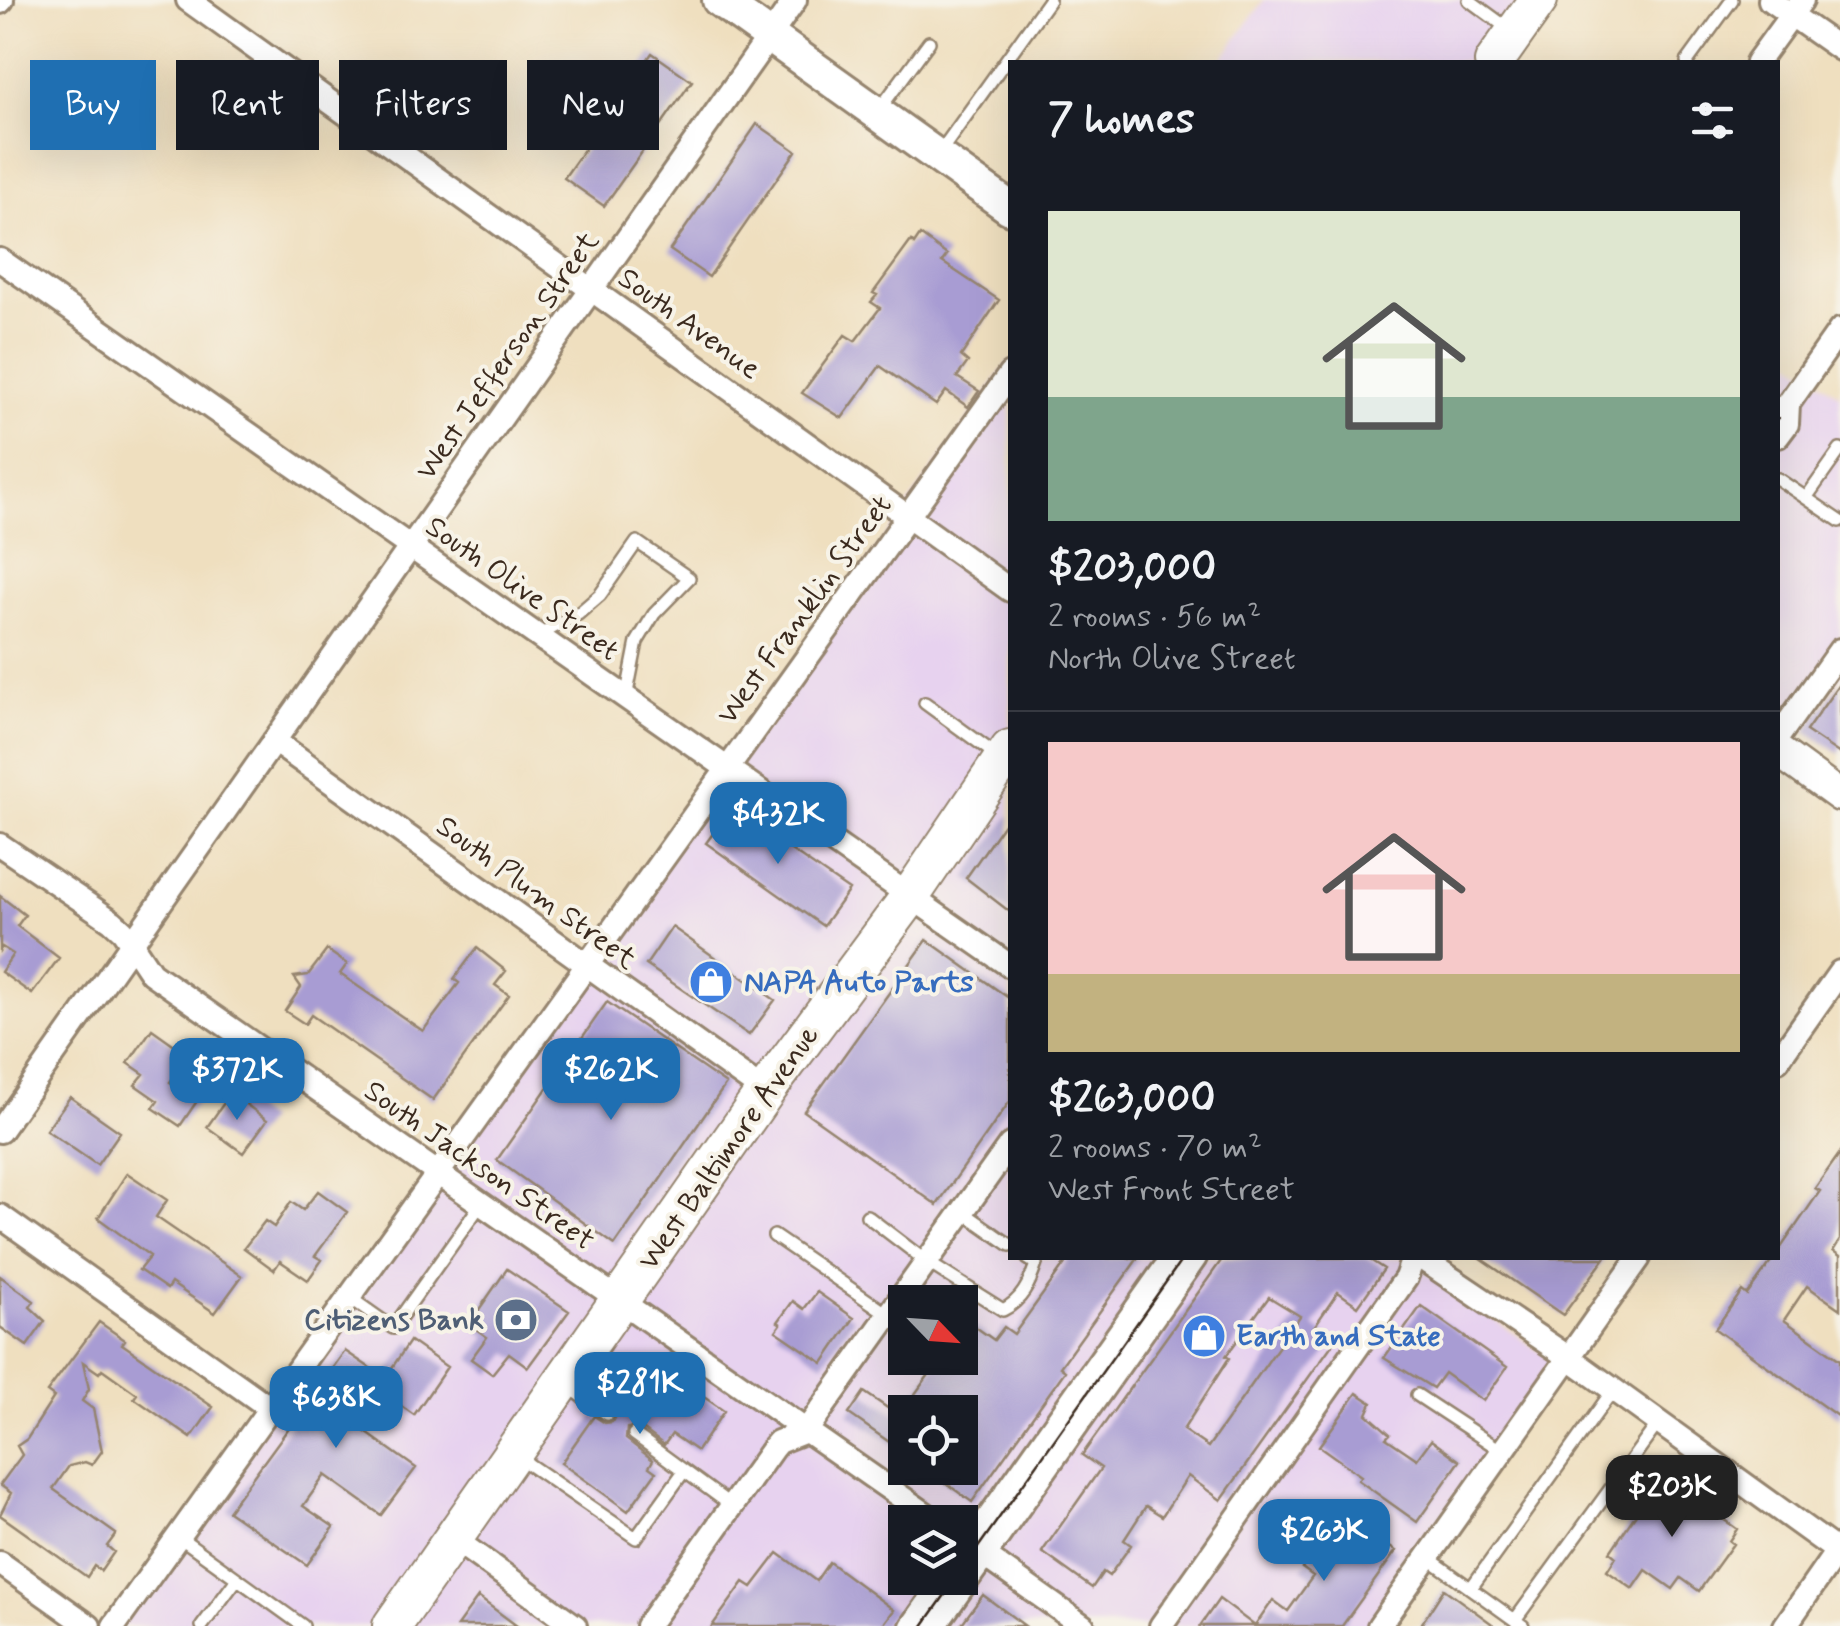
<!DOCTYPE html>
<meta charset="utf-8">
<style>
body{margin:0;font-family:Mynerve,sans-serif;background:#242831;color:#f1f3f6;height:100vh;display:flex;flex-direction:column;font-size:38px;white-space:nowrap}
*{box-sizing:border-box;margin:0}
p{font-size:32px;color:#9ea1a6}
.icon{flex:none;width:55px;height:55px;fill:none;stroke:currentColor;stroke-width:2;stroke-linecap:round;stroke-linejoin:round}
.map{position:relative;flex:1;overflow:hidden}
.side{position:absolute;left:1008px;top:60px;width:772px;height:1200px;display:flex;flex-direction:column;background:#171b24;border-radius:0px;box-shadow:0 10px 40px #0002}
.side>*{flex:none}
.banner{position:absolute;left:30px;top:60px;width:828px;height:90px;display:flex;gap:20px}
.needle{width:65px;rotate:115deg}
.tools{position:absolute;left:888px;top:1285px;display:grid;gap:20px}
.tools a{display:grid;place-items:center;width:90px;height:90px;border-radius:0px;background:#171b24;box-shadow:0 10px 40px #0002;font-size:50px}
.price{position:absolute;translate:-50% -85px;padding:0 22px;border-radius:20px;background:#1f6fb2;color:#fff;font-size:32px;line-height:65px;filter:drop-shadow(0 2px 5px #0008)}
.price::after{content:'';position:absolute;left:50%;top:60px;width:30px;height:22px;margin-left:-15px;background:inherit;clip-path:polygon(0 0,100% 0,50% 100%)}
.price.active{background:#222;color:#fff}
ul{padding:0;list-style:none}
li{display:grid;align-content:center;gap:20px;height:530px;padding:0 40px}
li+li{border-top:2px solid #363941}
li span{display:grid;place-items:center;height:310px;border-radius:0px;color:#555}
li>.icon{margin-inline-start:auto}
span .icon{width:180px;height:180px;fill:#fffc;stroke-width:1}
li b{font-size:42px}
h2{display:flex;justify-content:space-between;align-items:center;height:120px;padding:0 40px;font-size:42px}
.chip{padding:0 35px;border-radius:0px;background:#171b24;box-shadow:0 10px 40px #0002;font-size:35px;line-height:90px}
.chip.active{background:#1f6fb2;color:#fff}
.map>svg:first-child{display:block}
</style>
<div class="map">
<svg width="1840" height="1626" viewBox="0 0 1840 1626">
<rect width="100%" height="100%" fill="#f7f3e8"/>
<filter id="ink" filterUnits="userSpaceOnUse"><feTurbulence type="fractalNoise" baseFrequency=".01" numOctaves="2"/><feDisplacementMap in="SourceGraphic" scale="20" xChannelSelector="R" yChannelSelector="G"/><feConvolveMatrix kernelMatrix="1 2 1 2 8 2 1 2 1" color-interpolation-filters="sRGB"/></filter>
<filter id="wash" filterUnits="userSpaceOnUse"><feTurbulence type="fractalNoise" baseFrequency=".0048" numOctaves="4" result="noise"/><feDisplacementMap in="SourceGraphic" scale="40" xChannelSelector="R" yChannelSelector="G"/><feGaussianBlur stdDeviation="2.25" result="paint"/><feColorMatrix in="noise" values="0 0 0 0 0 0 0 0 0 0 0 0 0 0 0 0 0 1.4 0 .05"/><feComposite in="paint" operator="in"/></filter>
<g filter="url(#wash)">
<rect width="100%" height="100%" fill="#efdfbf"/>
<path fill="#e7d2ef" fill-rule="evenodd" d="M1264,0H1533L1489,62H1220Z
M1778,351L1840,395V678L1778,766Z
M1010,360V1258H1432L1424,1270L1554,1362L1368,1626H119ZM905,1302H960V1358H905ZM905,1412H960V1468H905ZM905,1522H960V1578H905Z"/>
<g id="blocks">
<path fill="#a89cd3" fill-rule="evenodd" d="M652,53L692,81L604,206L564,178Z
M757,124L796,151L709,277L670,250Z
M920,235L947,255L942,262L999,300L961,356L968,362L957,377L979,391L968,407L946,391L936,405L880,366L842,418L802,393L845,335L855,341L880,308L871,302L877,295L873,293L911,241L914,244Z
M1840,683V754L1806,731Z
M731,809L849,890L823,926L706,843Z
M1010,815V912L966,878Z
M0,896L25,915L17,926L59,958L32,994L1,972L13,954L2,947L0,950Z
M672,927L775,1000L749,1035L646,965Z
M927,940L1010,999V1101L937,1205L804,1111Z
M477,948L506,971L495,985L509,995L433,1100L311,1015L305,1024L285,1011L301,987L294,977L308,975L327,950L347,964L340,974L423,1031L459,983L454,979Z
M607,1002L726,1084L615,1245L497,1160Z
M152,1029L190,1056L170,1082L197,1101L180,1126L153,1108L158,1101L135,1085L144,1074L128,1063Z
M231,1093L267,1120L243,1153L207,1127Z
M70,1097L120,1132L97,1165L46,1130Z
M1840,1153V1240L1833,1251L1840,1256V1309L1807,1286L1784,1320L1840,1360V1418L1715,1329L1742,1291L1747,1295L1774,1258H1778V1252L1820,1191L1815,1188Z
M127,1173L167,1200L156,1217L242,1276L215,1313L171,1283L167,1289L139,1270L150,1256L98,1218Z
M318,1191L347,1212L315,1256L322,1260L308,1280L280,1261L274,1270L244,1248L265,1221L274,1227L291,1202L303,1210Z
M1069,1258H1138L1060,1367L1065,1371L972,1502L925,1468H960V1412H902L941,1358H960V1337L970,1323L994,1340L1004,1327L1014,1334Z
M1223,1258H1367L1384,1269L1358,1306L1338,1292L1314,1327L1334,1342L1221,1500L1188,1476L1162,1516L1146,1506L1124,1540L1131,1545L1109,1576L1103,1572L1092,1588L1042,1552L1101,1468L1082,1455ZM1269,1297L1300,1316L1208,1447L1183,1430L1229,1358L1226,1356Z
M1480,1258H1605L1563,1315Z
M507,1269L569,1311L528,1367L509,1353L492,1374L471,1359L487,1337L469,1324Z
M0,1276L34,1301L30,1307L45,1321L27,1346L0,1327Z
M817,1292L854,1318L823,1363L776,1331L781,1324L778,1322L793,1301L804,1309Z
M1421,1306L1507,1367L1483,1401L1444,1373L1433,1388L1384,1358Z
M99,1322L125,1340L122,1344L213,1407L191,1438L134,1398L137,1394L102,1369L99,1373L83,1362L89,1389L82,1401L93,1409L102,1451L92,1465L85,1462L69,1466L53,1489L116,1534L107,1546L114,1552L101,1571L94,1566L87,1577L0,1515L11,1493L0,1485L22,1455L17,1446L27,1439L54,1397L47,1392Z
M410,1341L447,1367L414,1415L387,1396L364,1431L416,1468L381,1515L325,1475L303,1506L334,1527L307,1565L228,1511L345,1351L385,1378Z
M658,1365L724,1411L697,1451L672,1434L664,1445L639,1426L627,1428L626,1439L653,1460L649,1467L656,1472L628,1511L561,1463L594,1416L605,1423L612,1422L616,1414L613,1405L624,1413Z
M864,1392L905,1420V1453L849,1414Z
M1357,1393L1372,1403L1367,1414L1390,1434L1386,1438L1417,1459L1431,1440L1460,1461L1417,1522L1358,1480L1361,1476L1319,1446Z
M1662,1476L1737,1529L1729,1541L1733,1544L1699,1591L1681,1578L1673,1589L1646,1570L1633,1589L1607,1571L1616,1557L1610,1552Z
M1346,1519L1396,1551L1342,1626H1200L1219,1599L1255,1626L1273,1600L1288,1611L1313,1576L1302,1568L1324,1541L1328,1544Z
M778,1553L816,1581L829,1562L894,1610L882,1626H712L744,1582L752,1587Z
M1444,1589L1495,1626H1420Z
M983,1595L1025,1626H960Z
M478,1597L517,1626H457Z"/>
</g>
</g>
<g filter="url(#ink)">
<use href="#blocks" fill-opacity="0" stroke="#95846e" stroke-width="2.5"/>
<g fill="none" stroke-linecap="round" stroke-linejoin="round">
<defs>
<path id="service" d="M1469,0L1510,30
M1687,62L1732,0
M879,110L929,42
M938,155L1049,0
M1778,479L1840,521
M1806,498L1840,450
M538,636L578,614L600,595L637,542L689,578L654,614L637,642L626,698
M925,703L999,757
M963,1212L1010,1245
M867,1216L927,1262L1003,1310C1022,1300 1029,1285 1036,1264L1027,1258
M774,1236L889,1315
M349,1297L393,1328L481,1204
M565,1384L607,1414
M1417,1395L1502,1451
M634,1434L732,1506
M518,1457L636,1538L684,1471
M178,1536L303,1626
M1427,1557L1523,1626
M1471,1588L1613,1390
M1515,1620L1659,1422
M202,1626L237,1579"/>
<path id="minor" d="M188,0L1010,590
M1770,0L1840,49
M0,2L2,0
M1757,62L1802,0
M0,260L1010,966
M1778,410L1788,404L1840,330
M1778,436L1787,424L1788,404
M1778,737L1840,650
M274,741L765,1092
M0,845L112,921L123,931L151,973L937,1522
M1778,1060L1840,972
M0,1131L795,0
M0,1216L270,1408
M1421,1258L1568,1357L1840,1553
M454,1539L575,1626
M972,1547L1083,1626
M960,1558L1172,1258
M0,1563L89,1626
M114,1626L1010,374
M647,1626L773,1448L778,1442L806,1431L1010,1145
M912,1626L946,1578
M935,1626L1195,1258
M1161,1626L1406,1278L1413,1258
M1379,1626L1639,1258
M1785,1626L1837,1551"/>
<path id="tertiary" d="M1778,751L1840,796"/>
<path id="secondary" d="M719,0L1010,208"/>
<path id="primary" d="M1494,62L1538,0
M392,1626L765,1092L909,898L1010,749"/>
</defs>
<use href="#service" stroke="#95846e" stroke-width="16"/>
<use href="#minor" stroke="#95846e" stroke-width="28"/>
<use href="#tertiary" stroke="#95846e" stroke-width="35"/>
<use href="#secondary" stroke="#95846e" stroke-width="38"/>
<use href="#primary" stroke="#95846e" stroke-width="42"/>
<use href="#service" stroke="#fff" stroke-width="11"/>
<use href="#minor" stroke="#fff" stroke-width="22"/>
<use href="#tertiary" stroke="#fff" stroke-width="30"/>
<use href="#secondary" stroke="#fff" stroke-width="32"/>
<use href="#primary" stroke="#fff" stroke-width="38"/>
<path stroke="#3b2a1e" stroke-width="2.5" d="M1778,419V418
M960,1573L1183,1258
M923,1626L957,1578"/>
</g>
</g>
<defs>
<symbol id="shop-disc" viewBox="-11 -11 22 22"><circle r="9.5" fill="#3f7fe0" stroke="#f7f3e8"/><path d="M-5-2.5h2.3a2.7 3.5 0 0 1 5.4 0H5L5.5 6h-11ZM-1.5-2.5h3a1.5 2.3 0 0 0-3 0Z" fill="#fff"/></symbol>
<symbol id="bank-disc" viewBox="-11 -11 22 22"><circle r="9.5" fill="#5c6f8a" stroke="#f7f3e8"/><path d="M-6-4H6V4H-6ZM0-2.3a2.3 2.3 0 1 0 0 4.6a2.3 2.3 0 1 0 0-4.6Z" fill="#fff"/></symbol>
</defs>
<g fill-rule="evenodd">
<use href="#shop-disc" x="686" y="957" width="50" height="50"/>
<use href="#bank-disc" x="491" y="1295" width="50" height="50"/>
<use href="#shop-disc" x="1179" y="1311" width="50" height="50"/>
</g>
<g text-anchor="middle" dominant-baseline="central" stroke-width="8" stroke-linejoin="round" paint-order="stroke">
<g font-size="30" fill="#3b2a1e" stroke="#f7f3e8">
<text transform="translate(689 324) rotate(36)">South Avenue</text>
<text transform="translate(508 356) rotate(-55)">West Jefferson Street</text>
<text transform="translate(522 589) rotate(35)">South Olive Street</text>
<text transform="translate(805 610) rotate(-54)">West Franklin Street</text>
<text transform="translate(536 893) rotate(36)">South Plum Street</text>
<text transform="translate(729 1148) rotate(-55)">West Baltimore Avenue</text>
<text transform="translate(479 1166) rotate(35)">South Jackson Street</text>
</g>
<g font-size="30" font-weight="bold" fill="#366cbe" stroke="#f7f3e8" text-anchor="start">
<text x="744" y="982">NAPA Auto Parts</text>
<text x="1236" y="1336">Earth and State</text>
</g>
<g font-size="30" font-weight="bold" fill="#4e5e75" stroke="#f7f3e8" text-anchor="end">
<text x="484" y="1320">Citizens Bank</text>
</g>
</g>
</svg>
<div class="tools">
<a><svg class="needle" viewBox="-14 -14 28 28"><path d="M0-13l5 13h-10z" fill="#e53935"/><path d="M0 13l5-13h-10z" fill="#9ea1a6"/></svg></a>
<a><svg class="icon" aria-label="locate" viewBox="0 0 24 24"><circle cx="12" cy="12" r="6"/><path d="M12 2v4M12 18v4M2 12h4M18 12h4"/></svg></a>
<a><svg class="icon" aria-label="layers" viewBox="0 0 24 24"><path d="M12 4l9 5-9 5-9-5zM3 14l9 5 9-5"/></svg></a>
</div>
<b class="price" style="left:778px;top:867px">$432K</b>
<b class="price" style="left:237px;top:1123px">$372K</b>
<b class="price" style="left:611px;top:1123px">$262K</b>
<b class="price" style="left:640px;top:1437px">$281K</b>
<b class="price" style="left:336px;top:1451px">$638K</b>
<b class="price active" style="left:1672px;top:1540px">$203K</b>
<b class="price" style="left:1324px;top:1584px">$263K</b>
<div class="banner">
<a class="chip active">Buy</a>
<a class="chip">Rent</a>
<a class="chip">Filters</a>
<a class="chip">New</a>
</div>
<section class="side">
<h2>7 homes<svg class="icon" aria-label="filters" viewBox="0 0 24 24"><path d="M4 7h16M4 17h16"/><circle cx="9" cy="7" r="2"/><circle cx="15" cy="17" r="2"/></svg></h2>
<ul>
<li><span style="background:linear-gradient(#dfe7d0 60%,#7fa58c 0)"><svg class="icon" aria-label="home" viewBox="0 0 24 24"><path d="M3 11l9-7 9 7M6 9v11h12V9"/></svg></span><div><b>$203,000</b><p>2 rooms · 56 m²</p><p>North Olive Street</p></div></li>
<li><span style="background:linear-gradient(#f6c9c9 75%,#c2b280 0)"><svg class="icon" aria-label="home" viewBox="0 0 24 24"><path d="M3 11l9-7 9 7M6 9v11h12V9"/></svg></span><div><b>$263,000</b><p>2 rooms · 70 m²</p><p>West Front Street</p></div></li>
</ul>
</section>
</div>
